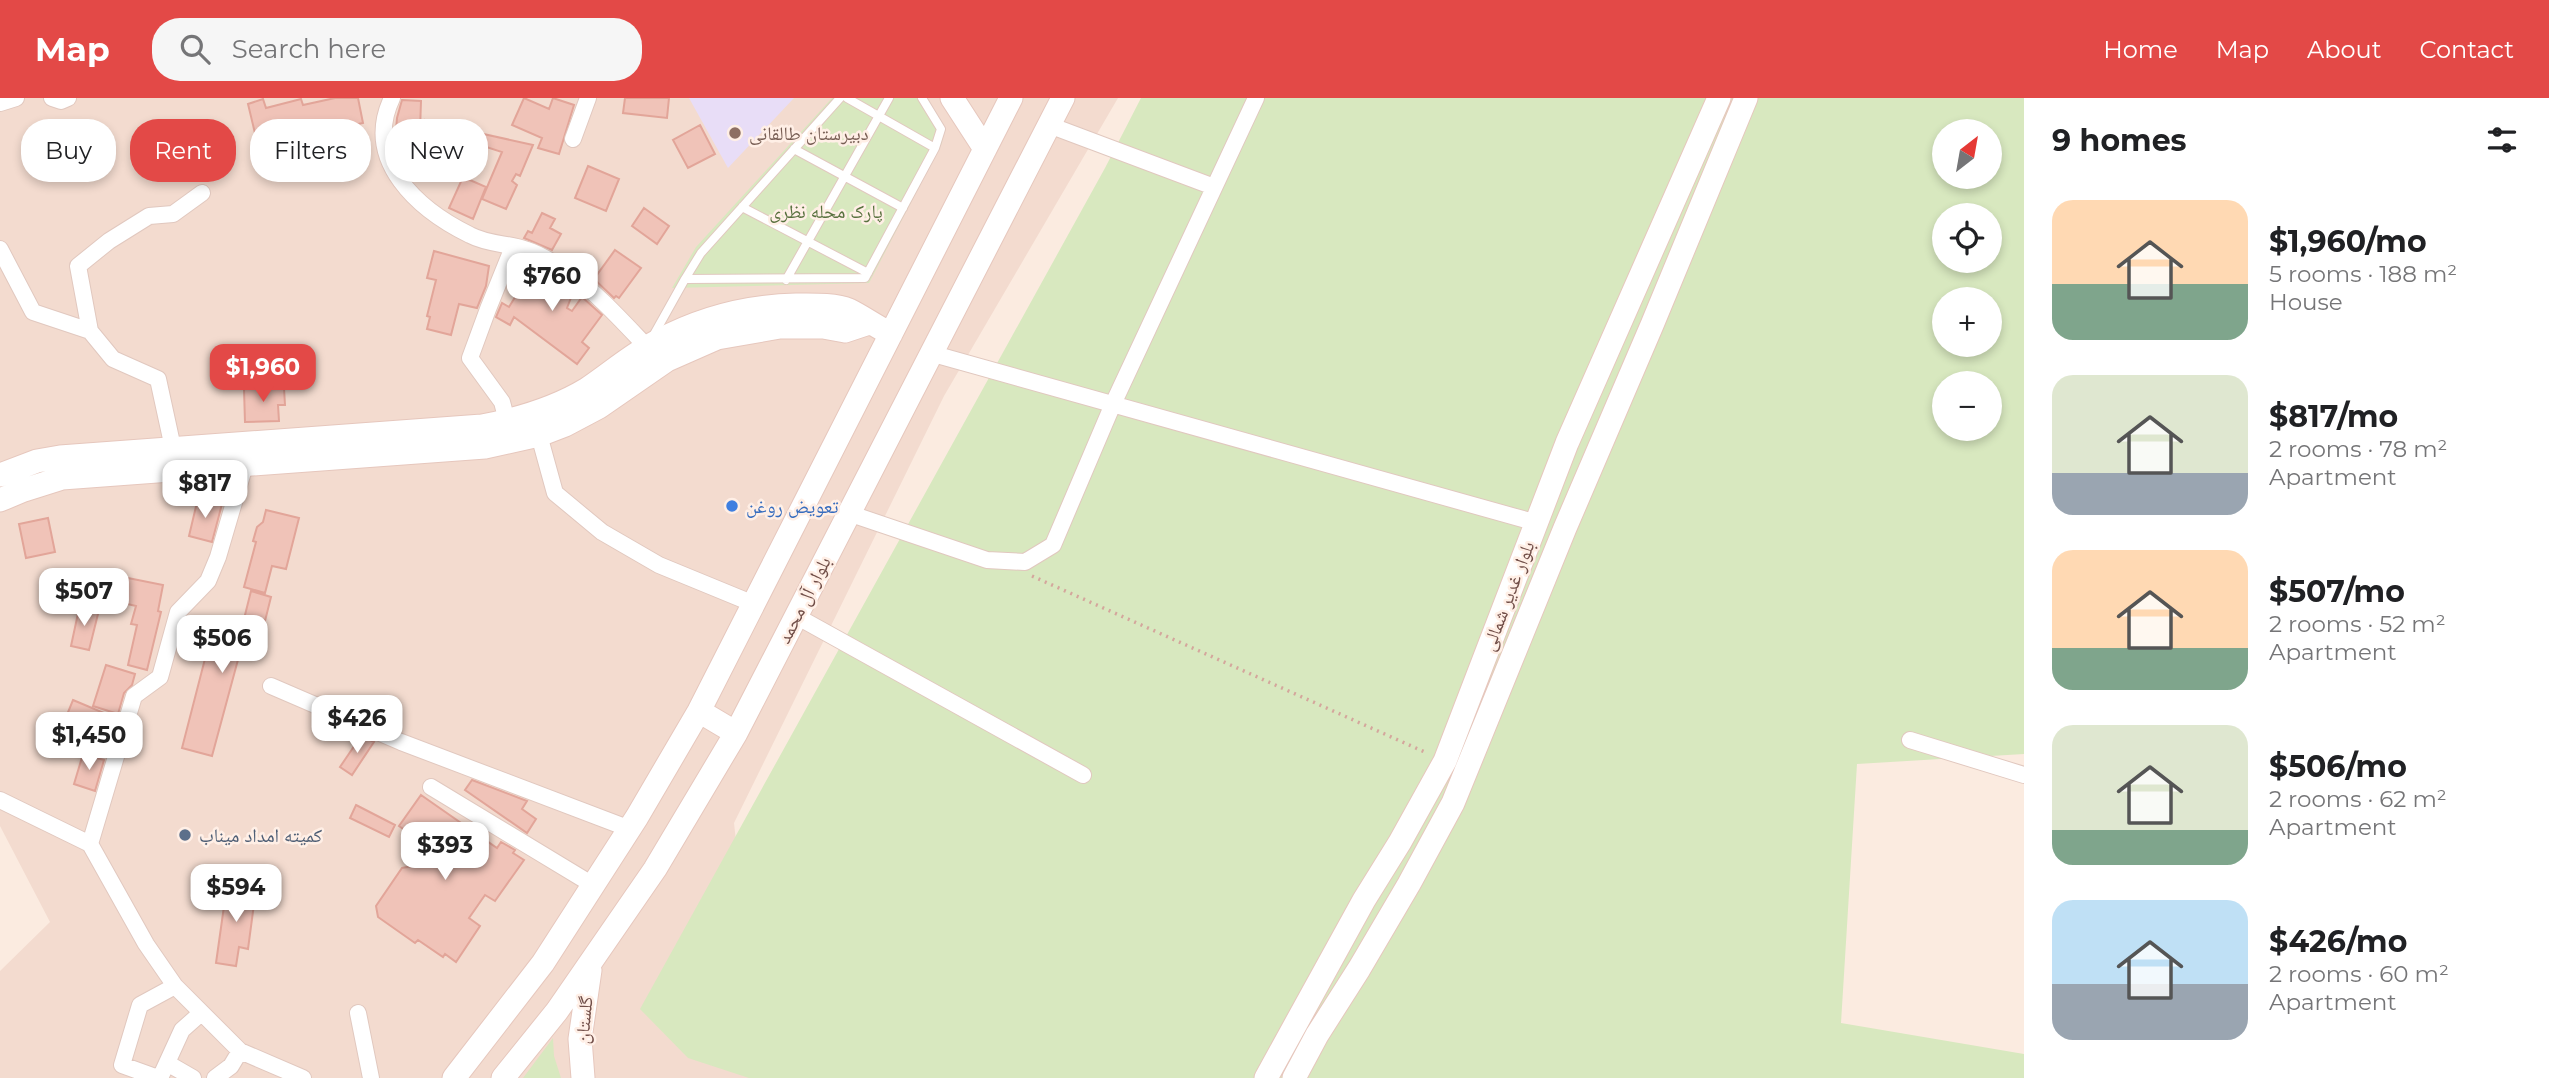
<!DOCTYPE html>
<meta charset="utf-8">
<style>
body{margin:0;font-family:Montserrat,"Noto Naskh Arabic",sans-serif;background:#f6f6f6;color:#202124;height:100vh;display:flex;flex-direction:column;font-size:26px;white-space:nowrap}
*{box-sizing:border-box;margin:0}
p{font-size:23px;color:#757577}
.icon{flex:none;width:38px;height:38px;fill:none;stroke:currentColor;stroke-width:2;stroke-linecap:round;stroke-linejoin:round}
.map{position:relative;flex:1;overflow:hidden}
.sheet{display:flex;flex-direction:column;background:#fff;width:525px}
.sheet>*{flex:none}
.hud{position:absolute;left:21px;top:21px;width:665px;height:63px;display:flex;gap:14px}
.needle{width:46px;rotate:31deg}
.tools{position:absolute;left:1932px;top:21px;display:grid;gap:14px}
.tools a{display:grid;place-items:center;width:70px;height:70px;border-radius:50%;background:#fff;box-shadow:0 4px 10px #0003;font-size:35px}
.price{position:absolute;translate:-50% -60px;padding:0 16px;border-radius:14px;background:#fff;color:#222;font-size:23px;line-height:46px;filter:drop-shadow(0 2px 4px #0008)}
.price::after{content:'';position:absolute;left:50%;top:42px;width:21px;height:16px;margin-left:-10px;background:inherit;clip-path:polygon(0 0,100% 0,50% 100%)}
.price.selected{background:#e34947;color:#fff}
ul{padding:0;list-style:none}
li{display:flex;align-items:center;gap:21px;height:175px;padding:0 28px}
li span{display:grid;place-items:center;flex:none;width:196px;height:140px;border-radius:21px;color:#555}
li>.icon{margin-inline-start:auto}
span .icon{width:84px;height:84px;fill:#fffc;stroke-width:1}
li b{font-size:30px}
h2{display:flex;justify-content:space-between;align-items:center;height:84px;padding:0 28px;font-size:30px}
.pill{padding:0 24px;border-radius:28px;background:#fff;box-shadow:0 4px 10px #0003;font-size:24px;line-height:63px}
.pill.selected{background:#e34947;color:#fff}
header{display:flex;align-items:center;gap:42px;box-sizing:border-box;height:98px;padding:0 35px;background:#e34947;color:#fff}
header strong{font-size:33px}
nav{display:flex;gap:38px;margin-inline-start:auto;font-size:24px}
.search{width:490px;height:63px;background:#f6f6f6;display:flex;align-items:center;gap:18px;box-sizing:border-box;padding:0 24px;border-radius:28px;color:#757577;font-size:26px}
main{display:flex;flex:1;min-height:0}
.map>svg:first-child{display:block}
</style>
<header>
<strong>Map</strong>
<div class="search"><svg class="icon" aria-label="search" viewBox="0 0 24 24"><circle cx="10" cy="10" r="6"/><path d="M15 15l6 6"/></svg>Search here</div>
<nav><a>Home</a><a>Map</a><a>About</a><a>Contact</a></nav>
</header>
<main>
<div class="map">
<svg width="2024" height="980" viewBox="0 0 2024 980">
<rect width="100%" height="100%" fill="#fbebe0"/>
<path fill="#f3dbcf" d="M0,0H1118L944,298L734,725L755,916L824,980H0V873L50,824L0,728Z"/>
<path fill="#e8ddf7" d="M689,0H794L728,70Z"/>
<path fill="#d8e8bf" fill-rule="evenodd" d="M832,0H927L944,29L942,45L869,185L672,190L696,149Z
M1141,0H2024V656L1857,666L1841,925L2024,956V980H749L688,960L640,911L1105,70ZM1944,33H1990V79H1944ZM1944,117H1990V163H1944ZM1944,201H1990V247H1944ZM1944,285H1990V331H1944Z
M553,940L554,958L561,980H523Z"/>
<path fill="#f0c3b8" stroke="#e2a599" stroke-width="2" d="M335,0H358L363,25L311,36L259,52L248,6L263,1L266,10L301,1L303,7Z
M524,0L549,11L553,0L574,7L559,56L538,50L542,40L512,27Z
M625,0H669L667,20L623,15Z
M402,2L421,3L420,33L396,32L397,20Z
M425,22L454,29L450,46L421,40Z
M700,27L715,56L688,70L673,42Z
M470,33L533,47L520,78L516,76L512,83L517,87L506,111L482,101L502,54L468,43Z
M588,68L619,81L606,113L575,100Z
M463,79L486,89L473,121L449,110Z
M644,110L669,128L657,146L632,128Z
M542,115L555,121L550,130L561,136L552,152L524,140L528,133L532,135Z
M615,152L641,170L619,200L616,198L614,200L594,181Z
M434,153L489,168L486,188L477,210L459,206L451,237L427,231L430,219L427,218L436,182L427,180Z
M529,164L574,192L567,210L572,213L582,199L602,217L582,244L589,250L577,266L514,219L510,227L496,219L502,205L509,209L528,178L522,174Z
M284,290L285,307H278L279,323L245,324L244,291Z
M198,400L222,406L212,444L189,438Z
M266,412L299,420L286,471L272,468L265,495L244,489L256,444L253,443L257,429L263,424Z
M48,420L55,454L26,460L19,426Z
M128,480L163,487L158,513L161,514L147,572L128,567L137,527L131,526L136,508L119,504L122,489L126,490Z
M251,493L271,499L265,523L259,521L249,561L239,558L212,658L182,650L215,522L242,529Z
M80,506L98,516L89,552L71,548Z
M106,567L135,576L132,587L124,595L118,616L93,608Z
M73,602L104,615L95,636L64,624Z
M361,638L374,644L352,677L340,669Z
M83,656L104,662L95,693L74,686Z
M472,682L527,703L522,711L536,721L527,735L465,692Z
M421,697L497,750L501,744L515,752L513,755L524,762L495,803L485,797L469,820L480,828L456,864L445,856L443,859L418,842L415,845L378,819L376,808L402,770L447,762L399,728Z
M356,707L395,727L389,739L350,720Z
M227,787L256,791L248,851L239,849L236,868L216,865Z"/>
<g fill="none" stroke-linecap="round" stroke-linejoin="round">
<defs>
<path id="lane" d="M840,0L701,155L685,181L865,180L935,50L941,31L922,0
M847,0L935,50
M794,51L903,110
M742,109L868,175
M786,182L889,0
M652,240L685,181"/>
<path id="street" d="M52,0L61,3L68,0
M392,0C362,63 419,112 470,137C489,147 508,145 527,152C541,156 557,167 569,175C598,196 623,224 647,249
M0,5L16,0
M1049,27L1214,89
M573,41L588,0
M0,151L33,214L90,233
M930,255L1537,425
M507,323L502,304L470,260L488,211L513,149
M539,337L555,395L602,434L659,467L754,506
M173,350L158,281L113,261L90,233L78,168L109,143L149,118L173,116L202,95
M848,415L987,462L1025,464L1053,447L1113,306L1256,0
M796,518L1083,677
M271,588L401,644L630,731
M1910,642L2024,677
M431,689L593,787
M0,702L90,746L146,846L175,888L240,953L303,980
M90,746L134,598L160,579L178,514L208,483L218,459L245,367
M358,915L371,980
M167,965L193,980
M158,980L122,967L140,907L175,888
M160,980L182,932L200,916
M215,980L231,968L240,953"/>
<path id="secondary" d="M952,0L985,51
M0,377L37,363L60,359L482,328C519,321 554,311 587,291C611,275 632,256 658,243C701,220 747,208 796,207C811,207 835,206 849,212C863,219 877,229 891,236
M0,402L24,392L62,380L485,349L539,337L565,327L599,309L667,262L717,240L780,229H823L845,233L869,225
M699,613L736,635
M454,980L543,865L637,719L699,613L1011,0
M503,980L557,913L655,771L736,635L1063,0
M583,980L580,941L590,872
M1266,980L1364,802L1400,744L1445,663L1567,345L1719,0
M1294,980L1317,937L1359,871L1409,786L1453,705L1565,430L1652,227L1746,0"/>
</defs>
<use href="#lane" stroke="#e1c8bf" stroke-width="10"/>
<use href="#street" stroke="#e1c8bf" stroke-width="18"/>
<use href="#secondary" stroke="#e6c7bd" stroke-width="25"/>
<path stroke="#d4a69c" stroke-width="3.5" stroke-dasharray="2 5" stroke-linecap="butt" d="M1032,478L1427,655"/>
<use href="#lane" stroke="#fff" stroke-width="8"/>
<use href="#street" stroke="#fff" stroke-width="16"/>
<use href="#secondary" stroke="#fff" stroke-width="23"/>
</g>
<circle fill="#8d6e63" stroke="#ffefe6" stroke-width="2.5" cx="735" cy="35" r="7"/>
<circle fill="#3f7fe0" stroke="#ffefe6" stroke-width="2.5" cx="732" cy="408" r="7"/>
<circle fill="#5c6f8a" stroke="#ffefe6" stroke-width="2.5" cx="185" cy="737" r="7"/>
<g text-anchor="middle" dominant-baseline="central" stroke-width="5" stroke-linejoin="round" paint-order="stroke">
<g font-size="19" fill="#785e54" stroke="#ffefe6" text-anchor="start">
<text x="749" y="35">دبیرستان طالقانی</text>
</g>
<g font-size="19" fill="#58713e" stroke="#ffefe6">
<text x="826" y="113">پارک محله نظری</text>
</g>
<g font-size="19" fill="#366cbe" stroke="#ffefe6" text-anchor="start">
<text x="746" y="408">تعویض روغن</text>
</g>
<g font-size="19" fill="#714e48" stroke="#ffefe6">
<text transform="translate(1508 498) rotate(-69)">بلوار غدیر شمالی</text>
<text transform="translate(804 502) rotate(-63)">بلوار آل محمد</text>
<text transform="translate(584 922) rotate(-85)">گلستان</text>
</g>
<g font-size="19" fill="#4e5e75" stroke="#ffefe6" text-anchor="start">
<text x="199" y="737">کمیته امداد میناب</text>
</g>
</g>
</svg>
<div class="tools">
<a><svg class="needle" viewBox="-14 -14 28 28"><path d="M0-13l5 13h-10z" fill="#e53935"/><path d="M0 13l5-13h-10z" fill="#757577"/></svg></a>
<a><svg class="icon" aria-label="locate" viewBox="0 0 24 24"><circle cx="12" cy="12" r="6"/><path d="M12 2v4M12 18v4M2 12h4M18 12h4"/></svg></a>
<a>+</a>
<a>−</a>
</div>
<b class="price" style="left:552px;top:215px">$760</b>
<b class="price selected" style="left:263px;top:306px">$1,960</b>
<b class="price" style="left:205px;top:422px">$817</b>
<b class="price" style="left:84px;top:530px">$507</b>
<b class="price" style="left:222px;top:577px">$506</b>
<b class="price" style="left:357px;top:657px">$426</b>
<b class="price" style="left:89px;top:674px">$1,450</b>
<b class="price" style="left:445px;top:784px">$393</b>
<b class="price" style="left:236px;top:826px">$594</b>
<div class="hud">
<a class="pill">Buy</a>
<a class="pill selected">Rent</a>
<a class="pill">Filters</a>
<a class="pill">New</a>
</div>
</div>
<section class="sheet">
<h2>9 homes<svg class="icon" aria-label="filters" viewBox="0 0 24 24"><path d="M4 7h16M4 17h16"/><circle cx="9" cy="7" r="2"/><circle cx="15" cy="17" r="2"/></svg></h2>
<ul>
<li><span style="background:linear-gradient(#ffd9b3 60%,#7fa58c 0)"><svg class="icon" aria-label="home" viewBox="0 0 24 24"><path d="M3 11l9-7 9 7M6 9v11h12V9"/></svg></span><div><b>$1,960/mo</b><p>5 rooms · 188 m²</p><p>House</p></div></li>
<li><span style="background:linear-gradient(#dfe7d0 70%,#9aa5b1 0)"><svg class="icon" aria-label="home" viewBox="0 0 24 24"><path d="M3 11l9-7 9 7M6 9v11h12V9"/></svg></span><div><b>$817/mo</b><p>2 rooms · 78 m²</p><p>Apartment</p></div></li>
<li><span style="background:linear-gradient(#ffd9b3 70%,#7fa58c 0)"><svg class="icon" aria-label="home" viewBox="0 0 24 24"><path d="M3 11l9-7 9 7M6 9v11h12V9"/></svg></span><div><b>$507/mo</b><p>2 rooms · 52 m²</p><p>Apartment</p></div></li>
<li><span style="background:linear-gradient(#dfe7d0 75%,#7fa58c 0)"><svg class="icon" aria-label="home" viewBox="0 0 24 24"><path d="M3 11l9-7 9 7M6 9v11h12V9"/></svg></span><div><b>$506/mo</b><p>2 rooms · 62 m²</p><p>Apartment</p></div></li>
<li><span style="background:linear-gradient(#bfe0f5 60%,#9aa5b1 0)"><svg class="icon" aria-label="home" viewBox="0 0 24 24"><path d="M3 11l9-7 9 7M6 9v11h12V9"/></svg></span><div><b>$426/mo</b><p>2 rooms · 60 m²</p><p>Apartment</p></div></li>
</ul>
</section>
</main>
